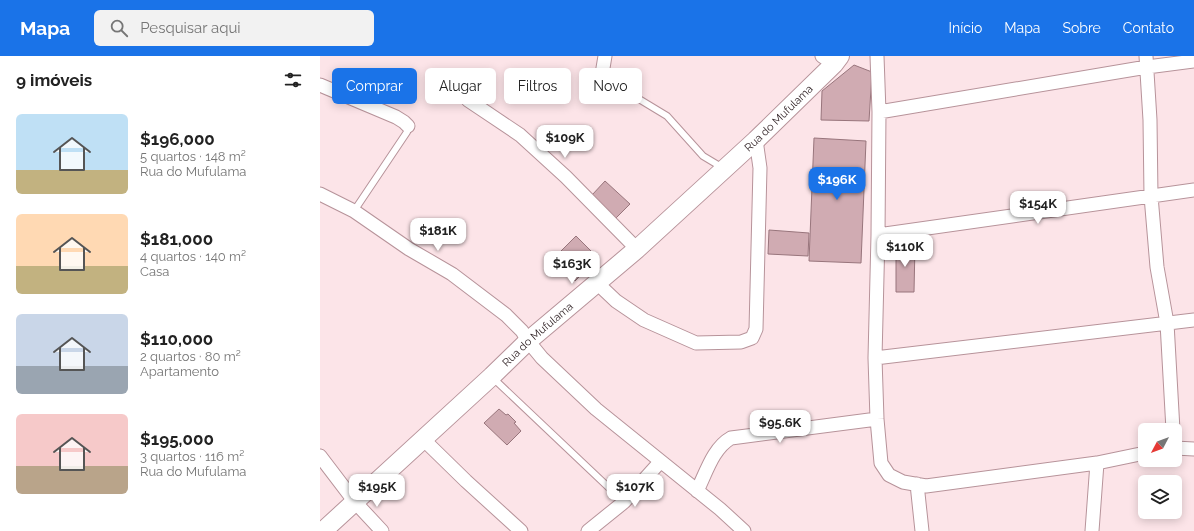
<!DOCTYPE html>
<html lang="pt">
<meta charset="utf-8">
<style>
body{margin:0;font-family:Raleway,sans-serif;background:#f2f2f2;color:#222;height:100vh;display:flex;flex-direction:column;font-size:15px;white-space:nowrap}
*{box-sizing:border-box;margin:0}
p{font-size:13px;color:#767676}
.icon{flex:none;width:22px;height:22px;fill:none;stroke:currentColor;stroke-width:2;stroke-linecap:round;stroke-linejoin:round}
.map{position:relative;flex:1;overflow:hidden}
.sheet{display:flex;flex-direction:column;background:#fff;width:320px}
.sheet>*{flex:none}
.top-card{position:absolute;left:12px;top:12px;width:380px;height:36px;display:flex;gap:8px}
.needle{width:26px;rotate:229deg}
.fabs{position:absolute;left:818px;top:367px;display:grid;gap:8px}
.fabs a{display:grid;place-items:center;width:44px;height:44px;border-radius:6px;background:#fff;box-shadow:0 2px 10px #0003;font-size:20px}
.price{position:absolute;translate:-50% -34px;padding:0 9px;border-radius:8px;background:#fff;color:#222;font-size:13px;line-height:26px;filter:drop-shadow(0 1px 2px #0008)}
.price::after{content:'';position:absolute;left:50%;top:24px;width:12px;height:9px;margin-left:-6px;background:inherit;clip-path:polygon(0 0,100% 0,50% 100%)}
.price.on{background:#1a73e8;color:#fff}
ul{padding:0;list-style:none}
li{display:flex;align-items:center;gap:12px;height:100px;padding:0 16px}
li span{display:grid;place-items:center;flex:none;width:112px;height:80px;border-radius:6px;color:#555}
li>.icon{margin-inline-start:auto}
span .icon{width:48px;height:48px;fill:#fffc;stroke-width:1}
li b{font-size:17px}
h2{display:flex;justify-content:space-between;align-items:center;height:48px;padding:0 16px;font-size:17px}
.pill{padding:0 14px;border-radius:6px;background:#fff;box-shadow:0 2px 10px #0003;font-size:14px;line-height:36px}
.pill.on{background:#1a73e8;color:#fff}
header{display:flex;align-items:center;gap:24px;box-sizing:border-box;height:56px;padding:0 20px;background:#1a73e8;color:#fff}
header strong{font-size:19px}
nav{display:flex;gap:22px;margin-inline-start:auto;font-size:14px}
.search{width:280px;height:36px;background:#f2f2f2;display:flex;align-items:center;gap:10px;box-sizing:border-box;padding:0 14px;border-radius:6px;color:#767676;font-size:15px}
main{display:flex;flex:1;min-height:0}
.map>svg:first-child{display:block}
</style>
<header>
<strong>Mapa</strong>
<div class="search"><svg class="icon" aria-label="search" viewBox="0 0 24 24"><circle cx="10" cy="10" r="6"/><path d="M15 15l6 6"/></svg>Pesquisar aqui</div>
<nav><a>Início</a><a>Mapa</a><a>Sobre</a><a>Contato</a></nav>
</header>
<main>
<section class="sheet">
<h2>9 imóveis<svg class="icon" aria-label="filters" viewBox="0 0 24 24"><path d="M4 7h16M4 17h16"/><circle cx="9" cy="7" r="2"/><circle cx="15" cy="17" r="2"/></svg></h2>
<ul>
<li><span style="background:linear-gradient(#bfe0f5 70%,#c2b280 0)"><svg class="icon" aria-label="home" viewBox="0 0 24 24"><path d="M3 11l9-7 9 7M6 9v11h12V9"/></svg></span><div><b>$196,000</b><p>5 quartos · 148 m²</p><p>Rua do Mufulama</p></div></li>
<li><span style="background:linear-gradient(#ffd9b3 65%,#c2b280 0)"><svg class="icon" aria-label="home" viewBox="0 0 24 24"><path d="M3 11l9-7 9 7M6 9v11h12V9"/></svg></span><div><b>$181,000</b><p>4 quartos · 140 m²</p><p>Casa</p></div></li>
<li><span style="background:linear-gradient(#c9d6e8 65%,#9aa5b1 0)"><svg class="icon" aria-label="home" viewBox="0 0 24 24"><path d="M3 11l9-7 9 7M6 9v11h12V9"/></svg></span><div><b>$110,000</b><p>2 quartos · 80 m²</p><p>Apartamento</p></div></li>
<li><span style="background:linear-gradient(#f6c9c9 65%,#b9a48a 0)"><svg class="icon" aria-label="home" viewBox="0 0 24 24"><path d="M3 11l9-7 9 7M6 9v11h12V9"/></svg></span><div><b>$195,000</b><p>3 quartos · 116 m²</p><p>Rua do Mufulama</p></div></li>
</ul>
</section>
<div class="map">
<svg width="874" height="475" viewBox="0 0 874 475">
<rect width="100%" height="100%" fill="#fce4e8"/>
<path fill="#d0abb2" stroke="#98757c" d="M534,9L552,16L549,65L501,64L502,35Z
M494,82L546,85L541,207L489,205Z
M285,125L310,148L296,162L272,139Z
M449,174L489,177L488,200L448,198Z
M256,180L278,202L255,225L233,203Z
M576,189H595L594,236H576Z
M179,353L186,359L188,358L196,366L194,367L201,375L187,389L164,367Z"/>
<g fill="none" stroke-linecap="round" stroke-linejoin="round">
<defs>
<path id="lane" d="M309,37L347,60L383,100L403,112
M34,155L87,76L88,70
M173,322L304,446"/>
<path id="street" d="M502,0L514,8
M557,0L559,56L558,179L555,302L557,363L561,407L569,419L583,426L606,430L777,407L825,397
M826,0L830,64L831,140L837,211L847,267L853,374
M282,18L285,0
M0,29L76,61L84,66L88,70
M148,44L200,79L246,121L317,193
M559,56L827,11L874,5
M0,138L34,155L89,193L132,218L186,259L202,275L208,285L222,302L276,353L400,453L424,475
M558,179L874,134
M277,227L296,245L324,264L376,287L421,286L432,282L436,273L440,112L436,84
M555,302L874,264
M103,383L146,425L201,475
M855,392L874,393
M0,400L35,446L62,475
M597,428L602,475
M377,435C386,417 393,392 411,382L557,363
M268,475L304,446L340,406
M772,475L777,407"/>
<g id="secondary">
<path id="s1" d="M3,475L172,320L208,285L317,193L436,84L514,8L520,0"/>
</g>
</defs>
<use href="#lane" stroke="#b7939a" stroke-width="8"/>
<use href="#street" stroke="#b7939a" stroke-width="15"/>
<use href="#secondary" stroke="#b7939a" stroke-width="20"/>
<use href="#lane" stroke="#fff" stroke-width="6"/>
<use href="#street" stroke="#fff" stroke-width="13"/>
<use href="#secondary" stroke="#fff" stroke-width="18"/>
</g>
<g text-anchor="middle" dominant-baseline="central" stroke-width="3.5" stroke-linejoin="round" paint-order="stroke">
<g font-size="11" fill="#2a1c1f" stroke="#fff">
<text stroke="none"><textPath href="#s1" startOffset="615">Rua do Mufulama</textPath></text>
<text stroke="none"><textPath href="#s1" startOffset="291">Rua do Mufulama</textPath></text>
</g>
</g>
</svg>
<div class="fabs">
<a><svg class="needle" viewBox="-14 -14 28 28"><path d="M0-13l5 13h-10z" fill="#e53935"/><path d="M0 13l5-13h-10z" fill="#767676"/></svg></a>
<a><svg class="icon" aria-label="layers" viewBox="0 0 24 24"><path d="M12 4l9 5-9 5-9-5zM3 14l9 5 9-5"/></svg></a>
</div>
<b class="price" style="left:245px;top:103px">$109K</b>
<b class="price on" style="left:517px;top:145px">$196K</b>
<b class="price" style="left:718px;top:169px">$154K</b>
<b class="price" style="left:118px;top:196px">$181K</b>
<b class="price" style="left:585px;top:212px">$110K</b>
<b class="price" style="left:252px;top:229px">$163K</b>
<b class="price" style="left:460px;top:388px">$95.6K</b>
<b class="price" style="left:57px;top:452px">$195K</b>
<b class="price" style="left:315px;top:452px">$107K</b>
<div class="top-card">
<a class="pill on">Comprar</a>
<a class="pill">Alugar</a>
<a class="pill">Filtros</a>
<a class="pill">Novo</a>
</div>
</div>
</main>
